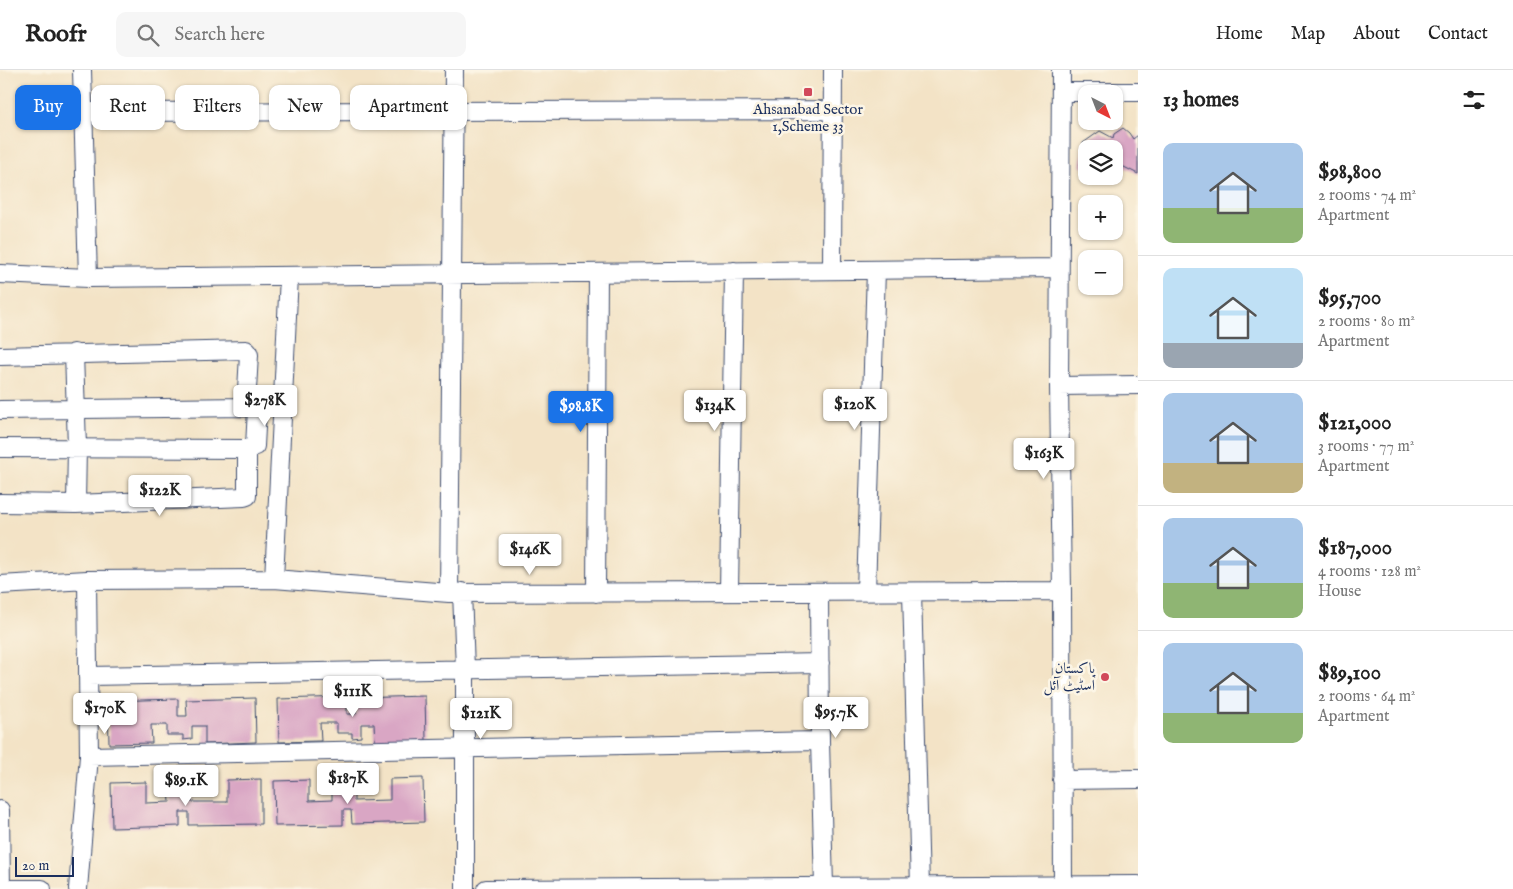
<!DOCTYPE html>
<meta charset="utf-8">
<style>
body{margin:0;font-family:"IM FELL English",Amiri,serif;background:#f6f6f6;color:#222;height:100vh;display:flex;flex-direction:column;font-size:19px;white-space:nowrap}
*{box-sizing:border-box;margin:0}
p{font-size:16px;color:#767676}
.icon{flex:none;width:28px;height:28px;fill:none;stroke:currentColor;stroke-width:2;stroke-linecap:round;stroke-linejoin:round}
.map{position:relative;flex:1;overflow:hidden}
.details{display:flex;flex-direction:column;background:#fff;width:375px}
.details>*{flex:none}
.top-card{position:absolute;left:15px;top:15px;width:475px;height:45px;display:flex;gap:10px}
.needle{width:32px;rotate:138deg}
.buttons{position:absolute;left:1078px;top:15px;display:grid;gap:10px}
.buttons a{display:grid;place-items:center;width:45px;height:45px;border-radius:10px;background:#fff;box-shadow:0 1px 4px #0004;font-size:25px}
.scale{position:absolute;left:15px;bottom:12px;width:59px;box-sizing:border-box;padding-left:5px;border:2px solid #1b2f5e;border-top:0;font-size:14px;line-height:18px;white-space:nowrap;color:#1b2f5e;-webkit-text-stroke:4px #fcf5e5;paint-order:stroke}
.price{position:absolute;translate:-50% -42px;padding:0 11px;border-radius:5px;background:#fff;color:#222;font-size:16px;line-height:32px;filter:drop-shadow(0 1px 2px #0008)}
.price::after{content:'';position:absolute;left:50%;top:30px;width:15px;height:11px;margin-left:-8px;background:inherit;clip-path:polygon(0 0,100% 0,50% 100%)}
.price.selected{background:#1a73e8;color:#fff}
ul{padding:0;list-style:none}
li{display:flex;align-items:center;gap:15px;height:125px;padding:0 25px}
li+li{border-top:1px solid #e0e0e0}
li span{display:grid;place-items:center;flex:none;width:140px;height:100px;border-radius:10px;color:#555}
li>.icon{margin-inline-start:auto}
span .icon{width:60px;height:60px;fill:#fffc;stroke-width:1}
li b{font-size:21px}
h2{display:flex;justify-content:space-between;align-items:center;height:60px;padding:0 25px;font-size:21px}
.pill{padding:0 18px;border-radius:10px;background:#fff;box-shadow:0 1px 4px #0004;font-size:18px;line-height:45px}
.pill.selected{background:#1a73e8;color:#fff}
header{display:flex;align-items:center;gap:30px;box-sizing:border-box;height:70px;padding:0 25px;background:#fff;border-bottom:1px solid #e0e0e0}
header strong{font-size:24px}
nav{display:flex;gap:28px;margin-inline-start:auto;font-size:18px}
.search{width:350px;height:45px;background:#f6f6f6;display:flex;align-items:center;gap:12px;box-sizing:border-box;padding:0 18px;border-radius:10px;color:#767676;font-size:19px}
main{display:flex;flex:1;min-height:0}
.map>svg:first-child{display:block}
</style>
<header>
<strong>Roofr</strong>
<div class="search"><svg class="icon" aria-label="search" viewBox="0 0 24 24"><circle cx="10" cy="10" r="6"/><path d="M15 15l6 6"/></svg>Search here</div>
<nav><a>Home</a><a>Map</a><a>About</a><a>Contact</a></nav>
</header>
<main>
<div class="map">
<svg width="1138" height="819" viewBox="0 0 1138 819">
<rect width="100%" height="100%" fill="#fcf5e5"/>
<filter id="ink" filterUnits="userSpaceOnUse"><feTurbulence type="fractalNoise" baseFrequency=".02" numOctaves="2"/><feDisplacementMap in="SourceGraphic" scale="10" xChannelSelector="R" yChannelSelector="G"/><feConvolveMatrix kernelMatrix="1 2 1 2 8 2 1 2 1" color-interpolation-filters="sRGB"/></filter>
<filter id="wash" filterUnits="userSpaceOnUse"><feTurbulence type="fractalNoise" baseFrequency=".0096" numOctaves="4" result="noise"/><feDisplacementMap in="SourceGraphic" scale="20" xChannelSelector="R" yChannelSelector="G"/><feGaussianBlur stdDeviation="1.12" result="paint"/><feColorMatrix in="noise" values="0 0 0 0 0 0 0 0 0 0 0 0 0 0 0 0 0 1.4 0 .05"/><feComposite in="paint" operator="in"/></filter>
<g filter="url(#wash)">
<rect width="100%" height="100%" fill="#f3e3c6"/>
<g id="blocks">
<path fill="#d9a6c4" d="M1123,58L1129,63L1133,69L1138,65V104L1120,95L1114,98V79H1086V100L1080,96L1083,73L1100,61L1113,68L1114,64Z
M425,626L426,670L375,672L374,654H361V667L352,668V663H337V653H320L321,671L279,672L278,629L347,627V644H356V628Z
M255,628L256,672L205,674V656H192V669L183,670V665H167V655H151L152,673L109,674L108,631L178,629V646H187L186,630Z
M423,708L424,752L352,754L351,740H343V755L275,756L274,711L309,710V731L332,730V718H342V723H354V731L390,730V709Z
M261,709V754L189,755V742H180V756L112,758L111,713L146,712V733L170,732L169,720H179V725L191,724V732H227V710Z"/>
</g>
</g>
<g filter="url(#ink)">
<use href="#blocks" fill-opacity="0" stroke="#3b4a6e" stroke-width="1"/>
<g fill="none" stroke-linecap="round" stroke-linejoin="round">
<defs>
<path id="minor" d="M82,0L88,208
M1061,0L1059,316L1062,521L1063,819
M1061,22H1138
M84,42L832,40
M832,200L833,0
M0,204L88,208L1059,198
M74,283L77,377L76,434
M0,286L246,280L248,282L249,285L246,337
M1059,316L1138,315
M0,340L246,337L257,339L255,376L247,379L0,378
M0,433L76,434L244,427L247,426V379
M274,509L289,206
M0,515L87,510L274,509L449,523L1062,521
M462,522L465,599V819
M729,522L734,201
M819,522L820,671L824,816
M866,522L876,200
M912,522L920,817
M449,523L454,0
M596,523L598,203
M88,606L820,593
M89,686L820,671
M1062,710L1138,709
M0,740L1,819
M0,819H42
M78,819L89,686L87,510
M486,819L1138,815"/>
</defs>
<use href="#minor" stroke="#3b4a6e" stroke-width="20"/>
<use href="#minor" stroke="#fff" stroke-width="18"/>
</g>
</g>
<g fill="#d1495b" stroke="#fcf5e5" stroke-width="2">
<rect x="803" y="17" width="10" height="10" rx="2.5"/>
<circle cx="1105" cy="607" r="5"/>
</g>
<g text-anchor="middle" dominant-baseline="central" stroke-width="5" stroke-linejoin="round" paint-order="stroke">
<g font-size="15" fill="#1b2f5e" stroke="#fcf5e5">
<text x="808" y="39">Ahsanabad Sector<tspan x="808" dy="17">1,Scheme 33</tspan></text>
<text x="1095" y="598" text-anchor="end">پاکستان<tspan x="1095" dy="17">اسٹیٹ آئل</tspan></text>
</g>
</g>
</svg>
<div class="buttons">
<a><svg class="needle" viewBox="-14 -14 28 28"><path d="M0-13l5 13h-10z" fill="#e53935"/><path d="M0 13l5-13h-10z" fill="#767676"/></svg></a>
<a><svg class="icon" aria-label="layers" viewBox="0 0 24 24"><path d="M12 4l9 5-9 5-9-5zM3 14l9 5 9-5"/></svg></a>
<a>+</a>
<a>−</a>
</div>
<div class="scale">20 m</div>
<b class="price" style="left:265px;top:357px">$278K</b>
<b class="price" style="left:855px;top:361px">$120K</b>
<b class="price" style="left:715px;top:362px">$134K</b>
<b class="price selected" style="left:581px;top:363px">$98.8K</b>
<b class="price" style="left:1044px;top:410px">$163K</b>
<b class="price" style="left:160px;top:447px">$122K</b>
<b class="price" style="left:530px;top:506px">$146K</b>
<b class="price" style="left:353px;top:648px">$111K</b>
<b class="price" style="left:105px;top:665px">$170K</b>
<b class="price" style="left:836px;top:669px">$95.7K</b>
<b class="price" style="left:481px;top:670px">$121K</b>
<b class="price" style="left:348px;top:735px">$187K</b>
<b class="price" style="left:186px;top:737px">$89.1K</b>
<div class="top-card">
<a class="pill selected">Buy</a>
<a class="pill">Rent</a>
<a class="pill">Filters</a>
<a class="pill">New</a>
<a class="pill">Apartment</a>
</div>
</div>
<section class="details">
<h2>13 homes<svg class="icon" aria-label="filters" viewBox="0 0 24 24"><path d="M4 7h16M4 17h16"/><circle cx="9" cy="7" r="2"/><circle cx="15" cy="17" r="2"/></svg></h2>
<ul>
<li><span style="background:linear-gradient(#a9c7e8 65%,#8fb573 0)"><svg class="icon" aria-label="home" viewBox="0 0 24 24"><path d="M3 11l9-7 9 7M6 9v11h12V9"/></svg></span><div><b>$98,800</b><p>2 rooms · 74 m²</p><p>Apartment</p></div></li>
<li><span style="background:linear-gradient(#bfe0f5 75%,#9aa5b1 0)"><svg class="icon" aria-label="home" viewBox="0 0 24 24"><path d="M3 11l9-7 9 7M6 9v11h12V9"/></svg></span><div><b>$95,700</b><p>2 rooms · 80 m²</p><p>Apartment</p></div></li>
<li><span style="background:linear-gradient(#a9c7e8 70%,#c2b280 0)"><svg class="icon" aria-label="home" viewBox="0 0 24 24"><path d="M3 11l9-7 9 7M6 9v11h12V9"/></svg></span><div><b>$121,000</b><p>3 rooms · 77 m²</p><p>Apartment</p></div></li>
<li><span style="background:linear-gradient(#a9c7e8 65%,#8fb573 0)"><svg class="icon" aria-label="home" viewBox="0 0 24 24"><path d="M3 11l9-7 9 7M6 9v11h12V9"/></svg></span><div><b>$187,000</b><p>4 rooms · 128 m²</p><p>House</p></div></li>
<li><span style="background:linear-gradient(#a9c7e8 70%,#8fb573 0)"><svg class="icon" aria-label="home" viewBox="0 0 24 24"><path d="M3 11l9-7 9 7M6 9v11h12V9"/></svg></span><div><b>$89,100</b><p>2 rooms · 64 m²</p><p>Apartment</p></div></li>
</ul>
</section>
</main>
